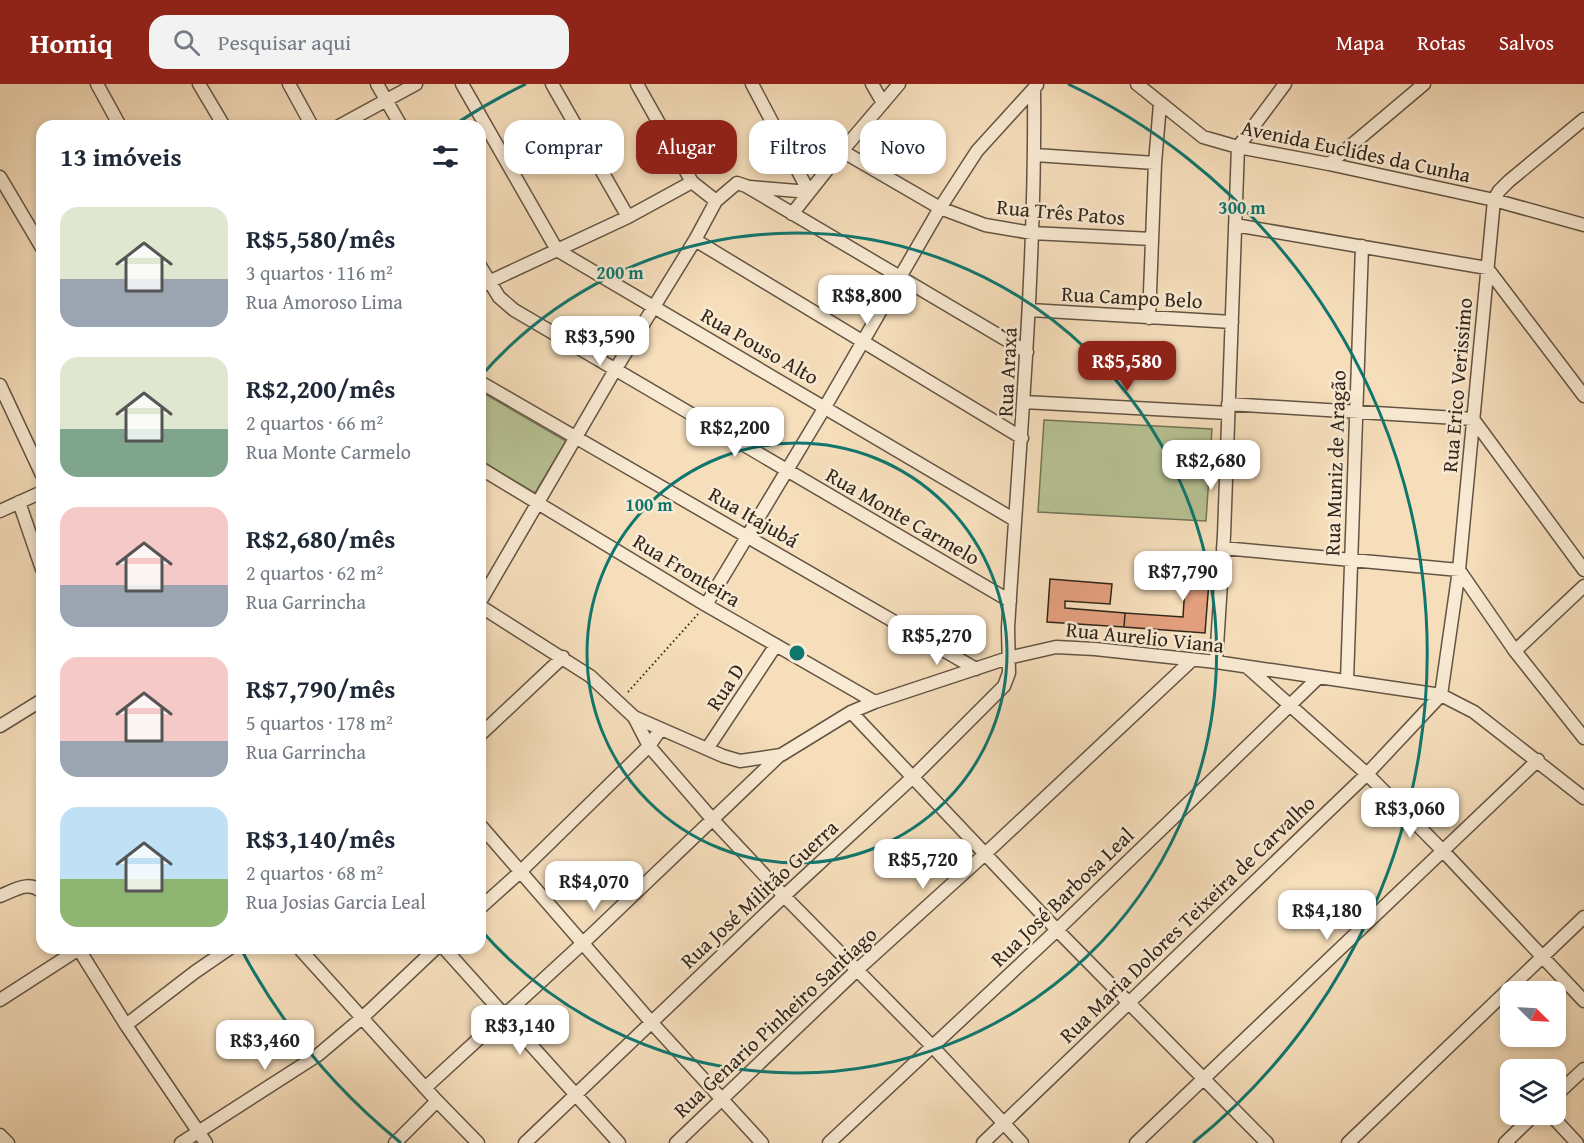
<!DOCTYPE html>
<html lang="pt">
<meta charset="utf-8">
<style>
body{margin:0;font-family:"Gentium Book Plus",serif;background:#f2f2f3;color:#1f2937;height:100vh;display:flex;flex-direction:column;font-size:22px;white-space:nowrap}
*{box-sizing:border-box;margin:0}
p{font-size:20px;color:#747a83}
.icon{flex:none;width:33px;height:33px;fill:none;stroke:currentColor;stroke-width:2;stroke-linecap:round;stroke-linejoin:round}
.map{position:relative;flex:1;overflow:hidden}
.drawer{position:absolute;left:36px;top:36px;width:450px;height:834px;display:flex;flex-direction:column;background:#fff;border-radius:18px;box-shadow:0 3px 9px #0003}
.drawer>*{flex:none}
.top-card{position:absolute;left:504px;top:36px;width:570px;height:54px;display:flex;gap:12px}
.needle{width:39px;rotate:114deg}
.fabs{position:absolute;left:1500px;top:897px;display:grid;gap:12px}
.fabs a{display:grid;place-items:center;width:66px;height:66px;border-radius:12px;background:#fff;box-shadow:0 3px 9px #0003;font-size:30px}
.price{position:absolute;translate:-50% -51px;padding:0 14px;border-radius:12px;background:#fff;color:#222;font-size:20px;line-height:39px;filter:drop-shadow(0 2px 3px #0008)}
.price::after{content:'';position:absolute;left:50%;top:36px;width:18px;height:14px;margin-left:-9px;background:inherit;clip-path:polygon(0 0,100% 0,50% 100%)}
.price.active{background:#8f2418;color:#fff}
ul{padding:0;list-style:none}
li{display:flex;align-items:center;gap:18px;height:150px;padding:0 24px}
li span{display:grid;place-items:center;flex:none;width:168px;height:120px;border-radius:18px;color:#555}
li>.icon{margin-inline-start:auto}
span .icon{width:72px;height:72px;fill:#fffc;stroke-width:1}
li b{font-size:26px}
h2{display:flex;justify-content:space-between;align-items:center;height:72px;padding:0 24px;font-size:26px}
.chip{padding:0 21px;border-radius:18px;background:#fff;box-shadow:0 3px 9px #0003;font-size:21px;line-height:54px}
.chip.active{background:#8f2418;color:#fff}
header{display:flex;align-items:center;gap:36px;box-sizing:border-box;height:84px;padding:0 30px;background:#8f2418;color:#fff}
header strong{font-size:28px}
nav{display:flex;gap:33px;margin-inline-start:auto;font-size:21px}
.search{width:420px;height:54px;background:#f2f2f3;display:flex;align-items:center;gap:15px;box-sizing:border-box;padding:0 21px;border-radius:18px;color:#747a83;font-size:22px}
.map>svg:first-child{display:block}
</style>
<header>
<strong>Homiq</strong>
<div class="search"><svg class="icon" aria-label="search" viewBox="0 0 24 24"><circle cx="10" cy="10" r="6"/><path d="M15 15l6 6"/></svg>Pesquisar aqui</div>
<nav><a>Mapa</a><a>Rotas</a><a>Salvos</a></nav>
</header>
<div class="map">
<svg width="1584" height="1059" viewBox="0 0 1584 1059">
<rect width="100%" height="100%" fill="#f6debb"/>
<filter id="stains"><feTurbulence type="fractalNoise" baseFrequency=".00333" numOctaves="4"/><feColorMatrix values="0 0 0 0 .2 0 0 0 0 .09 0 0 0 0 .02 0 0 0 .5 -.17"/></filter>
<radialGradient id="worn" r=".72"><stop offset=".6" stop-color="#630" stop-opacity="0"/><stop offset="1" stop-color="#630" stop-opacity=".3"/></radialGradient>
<path fill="#b7c294" stroke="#747458" stroke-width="1.5" d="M480,307L566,357L535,409L480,376Z
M1044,336L1212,345L1206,437L1038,428Z"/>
<path fill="#e4a07e" stroke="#32261b" stroke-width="1.5" d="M1187,469L1211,471L1205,549L1124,543L1125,529L1183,533Z
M1050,495L1112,500L1110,520L1065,517V524L1125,529L1124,543L1047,538Z"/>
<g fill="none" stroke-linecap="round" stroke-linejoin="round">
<defs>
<path id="minor" d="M97,0L120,42
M199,0L224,42
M289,0L312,42
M377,0L401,42
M462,0L557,166L1015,436
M552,0L628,133
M637,0L692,98L716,117
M752,0L809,108
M872,0L883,19
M1137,0L1203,53L1238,63L1329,80L1494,116L1584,141
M339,42L416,0
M1238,63L1285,0
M842,67L940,124L985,141L1032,149L1152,155
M1035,71L1155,79
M1329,80L1424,0
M0,93L42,164
M750,103L809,108
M792,130L842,67L899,0
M1235,141L1487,184L1584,312
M695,156L1022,354
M480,182L499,213L514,226L1010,517
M480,202L628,133L692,98
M1030,226L1232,238
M1149,234L1155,79L1160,20
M480,298L976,585
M0,301L42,391
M1024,318L1228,329
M1228,320L1473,335L1584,486
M480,384L706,521L875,618
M19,418L42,485
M0,427L42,408
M1223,464L1459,486L1515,567L1584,654
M480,518L615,286L695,156L716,117L737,99L746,102L1027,268
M706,521L825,323L940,124L977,67L1037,1
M480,522L590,592L634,633L723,672L740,677L781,671L851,628L875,618L1008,574L1056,563L1095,565L1216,578L1441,611L1474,628L1584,714
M1515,567L1584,502
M1216,578L1224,451L1238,63
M1247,583L1367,690L1444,768L1584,917
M1347,597L1362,162
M1441,611L1459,486L1494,116L1499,107L1509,97L1584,35
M851,628L1057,846L1267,1059
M634,633L649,662L713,736L784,812L932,962L1022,1059
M0,642L42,616
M480,651L563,573
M707,665L776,561
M480,741L652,939L762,1059
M0,812C15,806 29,796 42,808
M480,824L520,788L649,662L660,646
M78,864L126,941L206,1059
M299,864L437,1017L478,1059
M444,864L619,1059
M0,916L79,865
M126,941L195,888L230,864
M425,1004L583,859L780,671
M1556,1011L1584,985
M1550,1030L1577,1059
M0,1051L8,1059
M181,1059L318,971L363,933L436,864
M395,1059L437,1017
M525,1059L784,812L913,693L1004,602L1009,589L1008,544C1019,364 1036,185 1034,5
M676,1059L857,886L985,770L1192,576
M829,1059L1057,846L1319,593
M983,1059L1367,690L1441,611
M1136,1059L1538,676
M1348,1059L1584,833
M1505,1059L1535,1030"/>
</defs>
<use href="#minor" stroke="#635443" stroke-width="15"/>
<path stroke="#32261b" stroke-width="2" stroke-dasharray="1.5 3" stroke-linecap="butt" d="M628,608L698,530"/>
<use href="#minor" stroke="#f9ead3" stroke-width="12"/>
</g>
<g fill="none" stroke="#0f766e" stroke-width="3">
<circle cx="797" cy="569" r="210"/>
<path d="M480 293A420 420 0 1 1 480 845"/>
<path d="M401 1059A630 630 0 0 1 241 865M454 41A630 630 0 0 1 526 0M1068 0A630 630 0 0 1 1193 1059"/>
</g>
<g text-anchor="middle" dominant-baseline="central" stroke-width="5" stroke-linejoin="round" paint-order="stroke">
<g font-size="21" fill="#32261b" stroke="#f9ead3">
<text transform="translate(1356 67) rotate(12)">Avenida Euclides da Cunha</text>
<text transform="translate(1061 128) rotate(5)">Rua Três Patos</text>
<text transform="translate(1132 213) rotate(3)">Rua Campo Belo</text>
<text transform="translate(760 262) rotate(30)">Rua Pouso Alto</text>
<text transform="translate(1007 288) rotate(-87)">Rua Araxá</text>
<text transform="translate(1457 301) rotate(-85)">Rua Erico Verissimo</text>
<text transform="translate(1335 379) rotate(-88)">Rua Muniz de Aragão</text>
<text transform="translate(903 432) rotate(30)">Rua Monte Carmelo</text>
<text transform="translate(754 433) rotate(30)">Rua Itajubá</text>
<text transform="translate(687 486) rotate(31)">Rua Fronteira</text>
<text transform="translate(1145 553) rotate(6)">Rua Aurelio Viana</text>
<text transform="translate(725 603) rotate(-57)">Rua D</text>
<text transform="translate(759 810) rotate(-43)">Rua José Militão Guerra</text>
<text transform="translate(1062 813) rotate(-44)">Rua José Barbosa Leal</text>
<text transform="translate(1187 835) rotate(-44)">Rua Maria Dolores Teixeira de Carvalho</text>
<text transform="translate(775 938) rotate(-43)">Rua Genario Pinheiro Santiago</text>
</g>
</g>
<circle cx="797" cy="569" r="9" fill="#0f766e" stroke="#f9ead3" stroke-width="3"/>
<g font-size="18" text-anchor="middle" font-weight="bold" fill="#0f766e" stroke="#f9ead3" stroke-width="5" stroke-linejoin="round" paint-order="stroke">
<text x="1242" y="130">300 m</text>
<text x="620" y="195">200 m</text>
<text x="649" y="427">100 m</text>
</g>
<rect width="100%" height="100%" filter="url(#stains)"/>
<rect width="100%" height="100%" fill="url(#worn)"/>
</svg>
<div class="fabs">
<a><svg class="needle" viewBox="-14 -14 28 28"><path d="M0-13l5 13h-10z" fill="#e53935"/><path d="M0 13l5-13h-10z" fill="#747a83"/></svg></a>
<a><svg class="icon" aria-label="layers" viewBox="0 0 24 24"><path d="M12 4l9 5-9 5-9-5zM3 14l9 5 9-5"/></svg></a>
</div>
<b class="price" style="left:867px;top:242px">R$8,800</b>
<b class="price" style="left:600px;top:283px">R$3,590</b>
<b class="price active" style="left:1127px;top:308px">R$5,580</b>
<b class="price" style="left:735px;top:374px">R$2,200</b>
<b class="price" style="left:1211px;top:407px">R$2,680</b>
<b class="price" style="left:1183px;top:518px">R$7,790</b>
<b class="price" style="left:937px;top:582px">R$5,270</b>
<b class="price" style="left:1410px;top:755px">R$3,060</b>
<b class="price" style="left:923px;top:806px">R$5,720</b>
<b class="price" style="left:594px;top:828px">R$4,070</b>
<b class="price" style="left:1327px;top:857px">R$4,180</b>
<b class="price" style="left:520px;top:972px">R$3,140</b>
<b class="price" style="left:265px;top:987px">R$3,460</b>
<div class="top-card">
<a class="chip">Comprar</a>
<a class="chip active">Alugar</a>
<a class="chip">Filtros</a>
<a class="chip">Novo</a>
</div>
<section class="drawer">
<h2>13 imóveis<svg class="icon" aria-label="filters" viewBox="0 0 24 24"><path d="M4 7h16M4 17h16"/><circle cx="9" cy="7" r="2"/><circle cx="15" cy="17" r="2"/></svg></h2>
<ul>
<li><span style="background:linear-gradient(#dfe7d0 60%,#9aa5b1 0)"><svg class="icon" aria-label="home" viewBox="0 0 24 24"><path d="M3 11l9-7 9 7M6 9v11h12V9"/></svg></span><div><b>R$5,580/mês</b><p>3 quartos · 116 m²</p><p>Rua Amoroso Lima</p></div></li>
<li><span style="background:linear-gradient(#dfe7d0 60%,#7fa58c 0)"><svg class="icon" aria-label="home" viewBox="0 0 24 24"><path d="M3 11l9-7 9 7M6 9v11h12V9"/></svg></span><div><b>R$2,200/mês</b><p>2 quartos · 66 m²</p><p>Rua Monte Carmelo</p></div></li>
<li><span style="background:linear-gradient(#f6c9c9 65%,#9aa5b1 0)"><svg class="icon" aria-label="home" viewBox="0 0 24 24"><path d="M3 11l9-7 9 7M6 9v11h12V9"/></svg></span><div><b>R$2,680/mês</b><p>2 quartos · 62 m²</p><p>Rua Garrincha</p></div></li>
<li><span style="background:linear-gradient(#f6c9c9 70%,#9aa5b1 0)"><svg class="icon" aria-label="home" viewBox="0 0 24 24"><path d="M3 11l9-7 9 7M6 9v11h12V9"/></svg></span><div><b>R$7,790/mês</b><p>5 quartos · 178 m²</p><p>Rua Garrincha</p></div></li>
<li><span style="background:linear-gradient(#bfe0f5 60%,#8fb573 0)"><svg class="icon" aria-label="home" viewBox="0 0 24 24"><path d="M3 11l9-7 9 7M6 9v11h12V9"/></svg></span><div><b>R$3,140/mês</b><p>2 quartos · 68 m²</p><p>Rua Josias Garcia Leal</p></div></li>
</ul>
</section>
</div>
